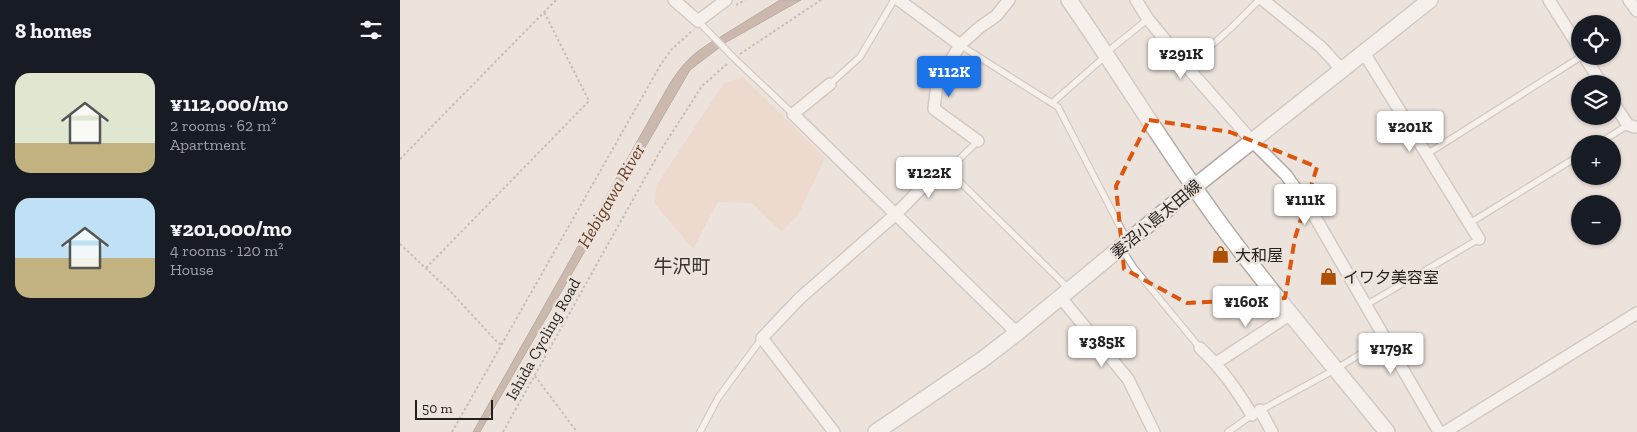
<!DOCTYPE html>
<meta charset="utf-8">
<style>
body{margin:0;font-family:"Zilla Slab","Noto Sans JP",serif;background:#20242c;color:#f1f3f6;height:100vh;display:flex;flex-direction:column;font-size:19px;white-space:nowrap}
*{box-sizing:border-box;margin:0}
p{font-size:16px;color:#9ea1a6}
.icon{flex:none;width:28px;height:28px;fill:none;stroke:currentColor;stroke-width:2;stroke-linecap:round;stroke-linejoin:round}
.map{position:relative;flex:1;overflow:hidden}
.drawer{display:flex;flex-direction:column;background:#171b24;width:400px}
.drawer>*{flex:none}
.buttons{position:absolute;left:1171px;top:15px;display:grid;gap:10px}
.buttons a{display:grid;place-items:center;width:50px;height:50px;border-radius:50%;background:#171b24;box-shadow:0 1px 4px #0004;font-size:25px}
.scale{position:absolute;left:15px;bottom:12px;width:78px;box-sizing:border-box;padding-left:5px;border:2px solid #221f1d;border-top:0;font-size:14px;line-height:18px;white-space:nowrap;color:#221f1d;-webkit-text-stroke:4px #ede3dd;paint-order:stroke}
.price{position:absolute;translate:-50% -42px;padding:0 11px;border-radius:5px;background:#fff;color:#222;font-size:16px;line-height:32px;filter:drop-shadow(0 1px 2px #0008)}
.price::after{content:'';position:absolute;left:50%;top:30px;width:15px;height:11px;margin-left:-8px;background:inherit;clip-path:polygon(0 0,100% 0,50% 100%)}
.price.selected{background:#1a73e8;color:#fff}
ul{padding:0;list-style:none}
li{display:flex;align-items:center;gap:15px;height:125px;padding:0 15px}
li span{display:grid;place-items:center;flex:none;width:140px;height:100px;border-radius:15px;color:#555}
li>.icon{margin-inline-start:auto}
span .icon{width:60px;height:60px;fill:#fffc;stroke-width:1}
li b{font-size:21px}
h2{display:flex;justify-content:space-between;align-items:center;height:60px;padding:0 15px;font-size:21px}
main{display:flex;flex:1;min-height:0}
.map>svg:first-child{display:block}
</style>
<main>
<section class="drawer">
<h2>8 homes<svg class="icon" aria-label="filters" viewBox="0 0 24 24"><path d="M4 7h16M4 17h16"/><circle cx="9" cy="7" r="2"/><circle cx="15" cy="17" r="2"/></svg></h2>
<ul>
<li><span style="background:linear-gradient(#dfe7d0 70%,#c2b280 0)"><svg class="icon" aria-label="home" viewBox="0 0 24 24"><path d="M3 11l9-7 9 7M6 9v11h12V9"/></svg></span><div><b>¥112,000/mo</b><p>2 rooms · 62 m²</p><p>Apartment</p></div></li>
<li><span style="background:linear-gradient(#bfe0f5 60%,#c2b280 0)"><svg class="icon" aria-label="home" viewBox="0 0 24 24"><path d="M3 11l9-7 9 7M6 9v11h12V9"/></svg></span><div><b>¥201,000/mo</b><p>4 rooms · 120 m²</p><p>House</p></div></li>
</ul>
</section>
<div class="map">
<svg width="1237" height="432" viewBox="0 0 1237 432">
<rect width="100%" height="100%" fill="#ede3dd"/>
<path fill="#edcdbc" d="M343,77L425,158L398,215L382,232L352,203L318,202L293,249L255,204L256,186L324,83Z"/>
<path fill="#a58676" stroke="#7e675b" d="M380,0H401L323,44L317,39Z
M313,41L320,47L290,70L80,432H73L269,85C283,63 292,54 313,41Z"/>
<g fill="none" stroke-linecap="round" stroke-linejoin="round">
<defs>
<path id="service" d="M298,21L334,58L393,114
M560,45L658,107L727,240
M787,67L830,29L858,1
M430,84L460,57L494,0
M652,103L701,60L712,48L748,19
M1198,144L1228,125
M1027,154L1182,56
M547,169L548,170L578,141
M548,170L669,289
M1070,223L1180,155
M721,248L734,268L800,348
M966,305L1079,239
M300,432L318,398L362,338
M828,432L852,415L936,369L985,339"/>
<path id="minor" d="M274,0L298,21L326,0
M499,0L560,45
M736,0L748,19L787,67L852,141L886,175L911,210L1039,432
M863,0L921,47L942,70
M1149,0L1180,49
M1229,0L1237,11
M964,53L1079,239
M1184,56L1202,84
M430,84L393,114L617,333
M1212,101L1228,125L1235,127
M578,141L534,109L537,83L560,45L580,27L596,16L609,0
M661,298L728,379L754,432
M800,348C823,370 836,389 852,415
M816,363L891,314
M860,410L872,432
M434,432L362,338L400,298L496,214L543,166
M1045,432L1237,313"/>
<path id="secondary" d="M669,0C722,76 769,155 824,229C876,299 933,365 987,432
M476,432L583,359L617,333L794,187L1030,0"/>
</defs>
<use href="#service" stroke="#b3a9a4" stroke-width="8"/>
<use href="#minor" stroke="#b3a9a4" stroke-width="14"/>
<use href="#secondary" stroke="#b3a9a4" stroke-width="18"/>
<path stroke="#968f8a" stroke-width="2" stroke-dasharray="2.5 2.5" stroke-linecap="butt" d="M336,5L345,0
M340,54L421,0
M0,159L156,0
M0,244L50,291L98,343L103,345
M26,268L189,101L144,12
M135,376L177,432
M52,432L261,64L272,49L293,30
M103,432L259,153L302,86L328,63"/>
<use href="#service" stroke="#fff" stroke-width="5.5"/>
<use href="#minor" stroke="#fff" stroke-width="11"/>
<use href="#secondary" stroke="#fff" stroke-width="15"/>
</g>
<path d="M0 0H1237V432H0ZM749,120L830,132L917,167L895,238L885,298L787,303L724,269L716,186Z" fill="#ede3dd" fill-opacity=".55" fill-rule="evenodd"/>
<path fill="none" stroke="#de560d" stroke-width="4" stroke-dasharray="10 6" stroke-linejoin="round" d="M749,120L830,132L917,167L895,238L885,298L787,303L724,269L716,186Z"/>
<defs>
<symbol id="shop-bare" viewBox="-9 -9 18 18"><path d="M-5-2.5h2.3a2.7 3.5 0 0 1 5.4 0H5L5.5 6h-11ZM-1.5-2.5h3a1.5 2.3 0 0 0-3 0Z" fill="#af4f03" stroke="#ede3dd" stroke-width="2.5" paint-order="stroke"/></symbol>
</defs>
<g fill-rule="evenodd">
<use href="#shop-bare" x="808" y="242" width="25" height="25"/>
<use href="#shop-bare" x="916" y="264" width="25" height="25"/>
</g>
<g text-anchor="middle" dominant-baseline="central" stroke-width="5" stroke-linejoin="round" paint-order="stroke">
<g font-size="16" fill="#221f1d" stroke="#ede3dd">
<text transform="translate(756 219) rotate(-40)">妻沼小島太田線</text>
<text transform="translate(143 339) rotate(-61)">Ishida Cycling Road</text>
</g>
<g font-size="16" fill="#221f1d" stroke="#ede3dd" text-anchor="start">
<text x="835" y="255">大和屋</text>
<text x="943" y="277">イワ夕美容室</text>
</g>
<g font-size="18" font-style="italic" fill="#6a3d23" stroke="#ede3dd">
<text transform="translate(211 196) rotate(-60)">Hebigawa River</text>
</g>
<g font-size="19" fill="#39312d" stroke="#ede3dd">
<text x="282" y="266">牛沢町</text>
</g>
</g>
</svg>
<div class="buttons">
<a><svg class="icon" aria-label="locate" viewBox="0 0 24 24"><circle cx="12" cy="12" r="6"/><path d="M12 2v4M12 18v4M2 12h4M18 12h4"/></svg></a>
<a><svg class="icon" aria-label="layers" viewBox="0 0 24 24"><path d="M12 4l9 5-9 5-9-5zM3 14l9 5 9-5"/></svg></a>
<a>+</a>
<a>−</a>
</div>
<div class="scale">50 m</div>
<b class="price" style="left:781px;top:80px">¥291K</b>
<b class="price selected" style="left:549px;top:98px">¥112K</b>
<b class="price" style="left:1010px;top:153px">¥201K</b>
<b class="price" style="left:529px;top:199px">¥122K</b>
<b class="price" style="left:905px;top:226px">¥111K</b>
<b class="price" style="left:846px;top:328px">¥160K</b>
<b class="price" style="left:702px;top:368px">¥385K</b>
<b class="price" style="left:991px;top:375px">¥179K</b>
</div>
</main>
